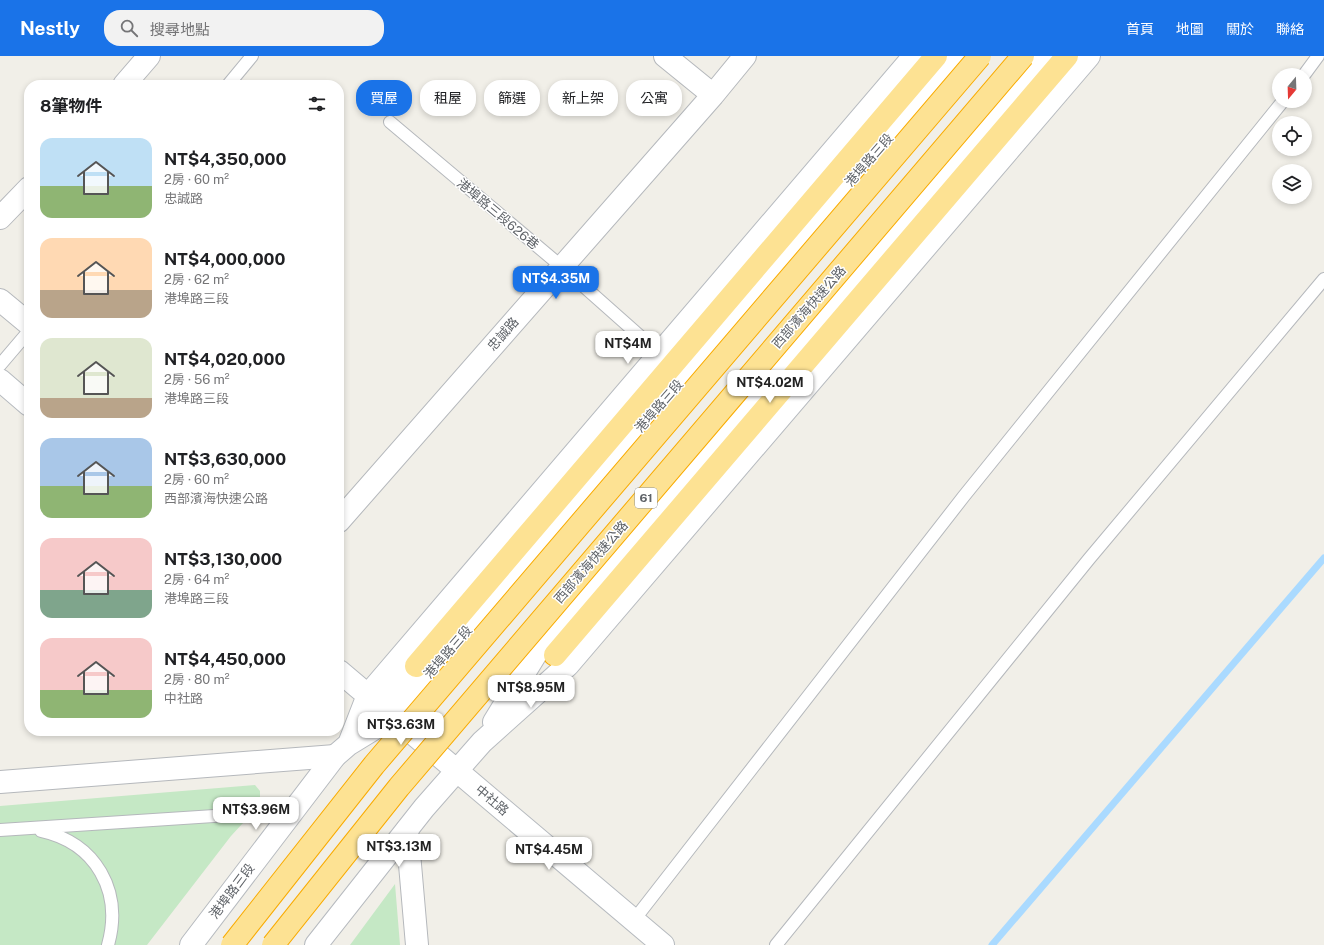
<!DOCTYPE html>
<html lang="zh-TW">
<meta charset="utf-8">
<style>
body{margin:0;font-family:"Public Sans","Noto Sans TC",sans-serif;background:#f2f2f2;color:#202124;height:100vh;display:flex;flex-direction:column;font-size:15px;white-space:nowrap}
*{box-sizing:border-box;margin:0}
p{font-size:13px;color:#757577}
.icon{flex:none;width:22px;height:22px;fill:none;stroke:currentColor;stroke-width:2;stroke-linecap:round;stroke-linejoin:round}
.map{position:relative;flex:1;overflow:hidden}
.panel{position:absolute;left:24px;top:24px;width:320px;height:656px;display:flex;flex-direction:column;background:#fff;border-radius:16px;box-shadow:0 2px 6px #0003}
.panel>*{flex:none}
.hud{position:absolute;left:356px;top:24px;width:380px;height:36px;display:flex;gap:8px}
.needle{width:26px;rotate:199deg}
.controls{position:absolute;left:1272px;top:12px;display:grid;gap:8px}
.controls a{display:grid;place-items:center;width:40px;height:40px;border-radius:50%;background:#fff;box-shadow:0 2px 6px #0003;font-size:20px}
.price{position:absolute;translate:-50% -34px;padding:0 9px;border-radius:8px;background:#fff;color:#222;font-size:13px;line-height:26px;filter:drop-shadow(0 1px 2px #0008)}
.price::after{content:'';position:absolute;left:50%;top:24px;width:12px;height:9px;margin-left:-6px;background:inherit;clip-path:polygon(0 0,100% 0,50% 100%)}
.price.active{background:#1a73e8;color:#fff}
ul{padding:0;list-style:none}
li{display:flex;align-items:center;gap:12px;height:100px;padding:0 16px}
li span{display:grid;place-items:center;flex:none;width:112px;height:80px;border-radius:12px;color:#555}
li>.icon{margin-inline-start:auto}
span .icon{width:48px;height:48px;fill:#fffc;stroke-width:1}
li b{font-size:17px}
h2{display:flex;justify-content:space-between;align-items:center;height:48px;padding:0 16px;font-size:17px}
.pill{padding:0 14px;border-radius:16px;background:#fff;box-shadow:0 2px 6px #0003;font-size:14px;line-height:36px}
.pill.active{background:#1a73e8;color:#fff}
header{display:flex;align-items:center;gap:24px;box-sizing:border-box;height:56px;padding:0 20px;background:#1a73e8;color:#fff}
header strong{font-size:19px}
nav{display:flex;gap:22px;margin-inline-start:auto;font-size:14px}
.search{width:280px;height:36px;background:#f2f2f2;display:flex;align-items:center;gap:10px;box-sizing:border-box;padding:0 14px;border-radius:16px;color:#757577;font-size:15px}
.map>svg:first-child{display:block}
</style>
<header>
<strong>Nestly</strong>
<div class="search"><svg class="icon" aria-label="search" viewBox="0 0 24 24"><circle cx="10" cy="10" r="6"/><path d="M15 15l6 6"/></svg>搜尋地點</div>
<nav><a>首頁</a><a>地圖</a><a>關於</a><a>聯絡</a></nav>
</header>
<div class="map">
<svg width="1324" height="889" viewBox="0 0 1324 889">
<rect width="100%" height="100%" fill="#f1efe8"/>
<path fill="#c5e8c5" d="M255,729L260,735V742L255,754L231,780L147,889H0V750Z
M395,828L400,889H350Z"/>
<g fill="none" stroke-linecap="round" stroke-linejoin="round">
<path stroke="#aadaff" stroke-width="7" d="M992,889L1324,502"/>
<defs>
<path id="lane" d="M1304,19L1318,0
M228,29L252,0
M390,66L562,211L660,298
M0,309L29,275
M0,774L292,755
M41,775C96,787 123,835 108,889
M634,864L964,440L1283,45
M776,889L1089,503L1324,223"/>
<path id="street" d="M665,0L713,39
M124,29L149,0
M0,162L29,132
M0,244L29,268
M339,465L713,39L745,0
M0,726L335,700
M407,774L417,889"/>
<path id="secondary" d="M0,324L29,349
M339,615L663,889
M494,666L542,588L1045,0
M349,688L393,661L958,0
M349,688L368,639L914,0
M191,889L335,700L349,688L416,610
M316,889L424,752L482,686L568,609L1089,0"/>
<path id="highway" d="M555,599L1067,0
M416,610L936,0"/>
</defs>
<use href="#lane" stroke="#b5b8bc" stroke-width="14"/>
<use href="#street" stroke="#b5b8bc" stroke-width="24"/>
<use href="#secondary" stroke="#b6babf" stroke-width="24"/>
<use href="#highway" stroke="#f9ab00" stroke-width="24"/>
<use href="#lane" stroke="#fff" stroke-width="12"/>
<use href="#street" stroke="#fff" stroke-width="22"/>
<use href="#secondary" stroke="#fff" stroke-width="22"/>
<use href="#highway" stroke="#fde293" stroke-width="22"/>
<defs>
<path id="highway-bridge" d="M232,889L374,709L980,0
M273,889L399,731L1023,0"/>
</defs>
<use href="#highway-bridge" stroke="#f9ab00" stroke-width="24" stroke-linecap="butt"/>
<use href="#highway-bridge" stroke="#fde293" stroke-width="22"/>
</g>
<g text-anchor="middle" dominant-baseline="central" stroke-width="3" stroke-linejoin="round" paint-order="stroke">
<rect fill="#fff" stroke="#8f9295" stroke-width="1" x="635" y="432" width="22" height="20" rx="3"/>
<g font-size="12" font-weight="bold" fill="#5f6368">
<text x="646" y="442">61</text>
</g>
<g font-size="13" fill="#5f6368" stroke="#fff">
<text transform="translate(869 104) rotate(-49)">港埠路三段</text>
<text transform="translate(498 158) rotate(40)">港埠路三段626巷</text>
<text transform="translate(809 251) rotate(-49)">西部濱海快速公路</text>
<text transform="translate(503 278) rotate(-49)">忠誠路</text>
<text transform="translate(659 350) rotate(-49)">港埠路三段</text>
<text transform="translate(591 506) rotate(-49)">西部濱海快速公路</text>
<text transform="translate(448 596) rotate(-49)">港埠路三段</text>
<text transform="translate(492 744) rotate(40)">中社路</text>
<text transform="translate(232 835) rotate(-53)">港埠路三段</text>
</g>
</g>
</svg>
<div class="controls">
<a><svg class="needle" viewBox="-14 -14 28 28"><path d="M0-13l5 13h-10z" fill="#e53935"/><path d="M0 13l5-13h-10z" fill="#757577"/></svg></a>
<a><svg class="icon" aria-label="locate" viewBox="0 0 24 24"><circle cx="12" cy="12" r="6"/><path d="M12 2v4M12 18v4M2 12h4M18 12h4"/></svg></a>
<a><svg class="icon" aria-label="layers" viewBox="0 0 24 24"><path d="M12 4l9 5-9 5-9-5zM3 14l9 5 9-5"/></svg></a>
</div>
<b class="price active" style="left:556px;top:244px">NT$4.35M</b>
<b class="price" style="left:628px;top:309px">NT$4M</b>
<b class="price" style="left:770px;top:348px">NT$4.02M</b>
<b class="price" style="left:531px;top:653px">NT$8.95M</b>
<b class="price" style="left:401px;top:690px">NT$3.63M</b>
<b class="price" style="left:256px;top:775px">NT$3.96M</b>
<b class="price" style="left:399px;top:812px">NT$3.13M</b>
<b class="price" style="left:549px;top:815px">NT$4.45M</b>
<div class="hud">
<a class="pill active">買屋</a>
<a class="pill">租屋</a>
<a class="pill">篩選</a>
<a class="pill">新上架</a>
<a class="pill">公寓</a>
</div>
<section class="panel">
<h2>8筆物件<svg class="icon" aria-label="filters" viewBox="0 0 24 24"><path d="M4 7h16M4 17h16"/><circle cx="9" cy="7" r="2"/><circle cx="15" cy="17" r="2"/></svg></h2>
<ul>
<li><span style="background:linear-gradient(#bfe0f5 60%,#8fb573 0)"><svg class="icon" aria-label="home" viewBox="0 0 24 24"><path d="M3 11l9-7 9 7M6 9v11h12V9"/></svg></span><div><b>NT$4,350,000</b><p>2房 · 60 m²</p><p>忠誠路</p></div></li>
<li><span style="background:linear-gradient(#ffd9b3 65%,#b9a48a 0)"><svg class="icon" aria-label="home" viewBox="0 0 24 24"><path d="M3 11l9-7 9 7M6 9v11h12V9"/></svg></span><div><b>NT$4,000,000</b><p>2房 · 62 m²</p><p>港埠路三段</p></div></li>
<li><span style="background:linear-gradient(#dfe7d0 75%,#b9a48a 0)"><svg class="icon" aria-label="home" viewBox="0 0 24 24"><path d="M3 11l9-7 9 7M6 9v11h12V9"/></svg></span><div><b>NT$4,020,000</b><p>2房 · 56 m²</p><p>港埠路三段</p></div></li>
<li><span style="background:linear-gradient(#a9c7e8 60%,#8fb573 0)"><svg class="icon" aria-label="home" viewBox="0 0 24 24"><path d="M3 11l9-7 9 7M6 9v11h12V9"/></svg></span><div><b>NT$3,630,000</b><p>2房 · 60 m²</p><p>西部濱海快速公路</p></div></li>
<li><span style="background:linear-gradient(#f6c9c9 65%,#7fa58c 0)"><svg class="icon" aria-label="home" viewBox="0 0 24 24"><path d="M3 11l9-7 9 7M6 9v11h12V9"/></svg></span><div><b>NT$3,130,000</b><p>2房 · 64 m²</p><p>港埠路三段</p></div></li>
<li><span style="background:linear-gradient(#f6c9c9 65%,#8fb573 0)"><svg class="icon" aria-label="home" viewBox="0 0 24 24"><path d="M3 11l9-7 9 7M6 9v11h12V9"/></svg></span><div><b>NT$4,450,000</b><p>2房 · 80 m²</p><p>中社路</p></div></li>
</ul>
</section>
</div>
